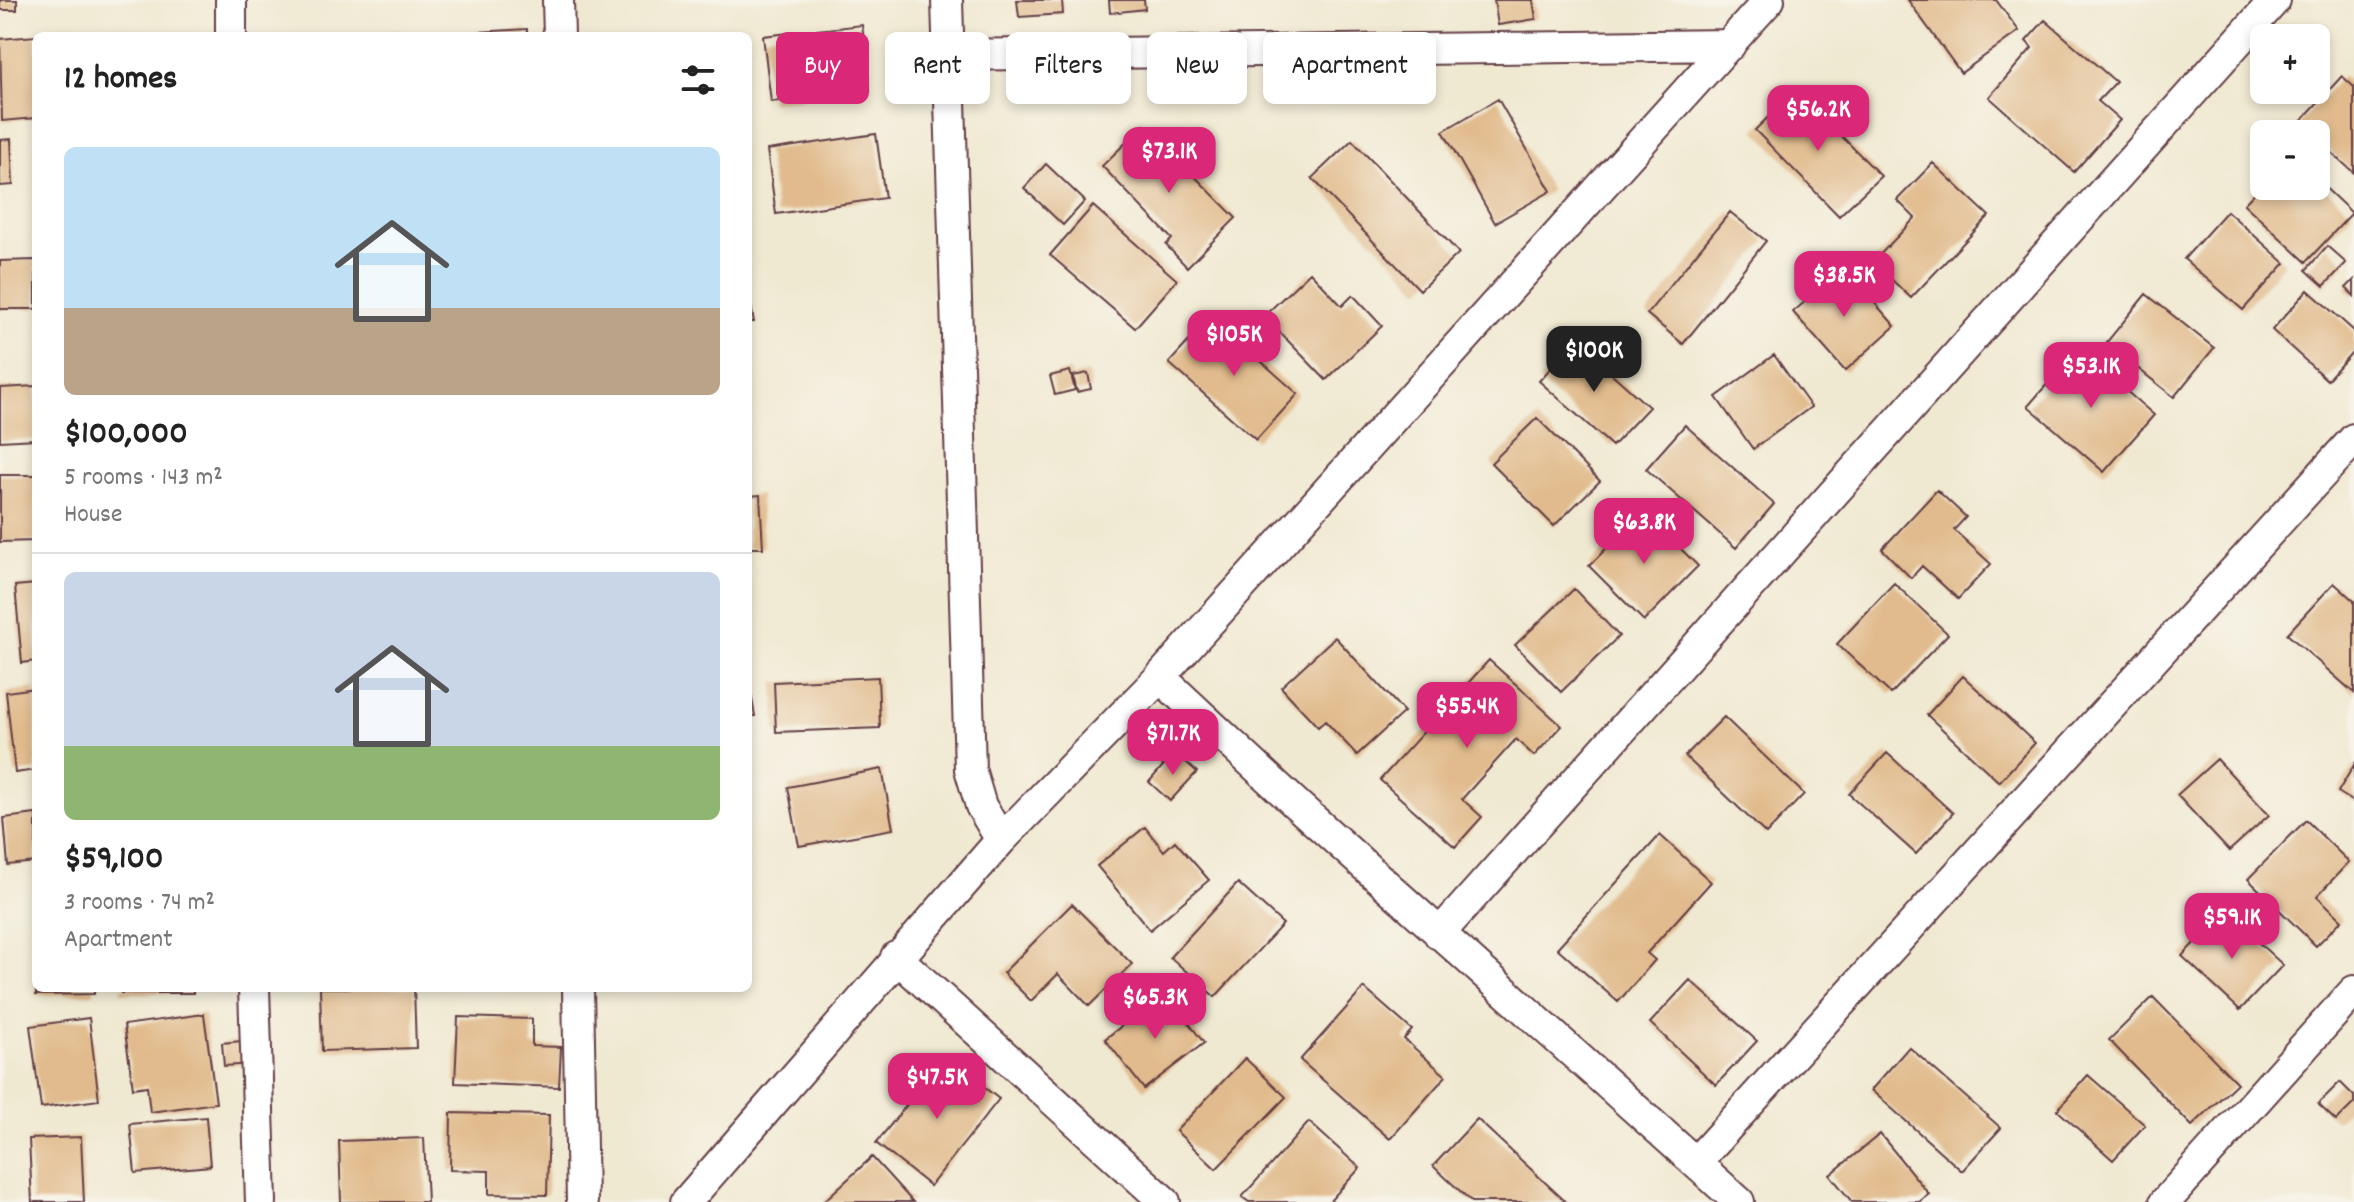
<!DOCTYPE html>
<meta charset="utf-8">
<style>
body{margin:0;font-family:Dekko,sans-serif;background:#f2f2f2;color:#222;height:100vh;display:flex;flex-direction:column;font-size:30px;white-space:nowrap}
*{box-sizing:border-box;margin:0}
p{font-size:26px;color:#767676}
.icon{flex:none;width:44px;height:44px;fill:none;stroke:currentColor;stroke-width:2;stroke-linecap:round;stroke-linejoin:round}
.map{position:relative;flex:1;overflow:hidden}
.side{position:absolute;left:32px;top:32px;width:720px;height:960px;display:flex;flex-direction:column;background:#fff;border-radius:12px;box-shadow:0 4px 12px #0003}
.side>*{flex:none}
.guide{position:absolute;left:776px;top:32px;width:760px;height:72px;display:flex;gap:16px}
.buttons{position:absolute;left:2250px;top:24px;display:grid;gap:16px}
.buttons a{display:grid;place-items:center;width:80px;height:80px;border-radius:12px;background:#fff;box-shadow:0 4px 12px #0003;font-size:40px}
.price{position:absolute;translate:-50% -68px;padding:0 18px;border-radius:16px;background:#db2777;color:#fff;font-size:26px;line-height:52px;filter:drop-shadow(0 2px 4px #0008)}
.price::after{content:'';position:absolute;left:50%;top:48px;width:24px;height:18px;margin-left:-12px;background:inherit;clip-path:polygon(0 0,100% 0,50% 100%)}
.price.on{background:#222;color:#fff}
ul{padding:0;list-style:none}
li{display:grid;align-content:center;gap:16px;height:424px;padding:0 32px}
li+li{border-top:2px solid #e0e0e0}
li span{display:grid;place-items:center;height:248px;border-radius:12px;color:#555}
li>.icon{margin-inline-start:auto}
span .icon{width:144px;height:144px;fill:#fffc;stroke-width:1}
li b{font-size:34px}
h2{display:flex;justify-content:space-between;align-items:center;height:96px;padding:0 32px;font-size:34px}
.tag{padding:0 28px;border-radius:12px;background:#fff;box-shadow:0 4px 12px #0003;font-size:28px;line-height:72px}
.tag.on{background:#db2777;color:#fff}
.map>svg:first-child{display:block}
</style>
<div class="map">
<svg width="2354" height="1202" viewBox="0 0 2354 1202">
<rect width="100%" height="100%" fill="#f7f3e8"/>
<filter id="ink" filterUnits="userSpaceOnUse"><feTurbulence type="fractalNoise" baseFrequency=".0125" numOctaves="2"/><feDisplacementMap in="SourceGraphic" scale="16" xChannelSelector="R" yChannelSelector="G"/><feConvolveMatrix kernelMatrix="1 2 1 2 8 2 1 2 1" color-interpolation-filters="sRGB"/></filter>
<filter id="wash" filterUnits="userSpaceOnUse"><feTurbulence type="fractalNoise" baseFrequency=".006" numOctaves="4" result="noise"/><feDisplacementMap in="SourceGraphic" scale="32" xChannelSelector="R" yChannelSelector="G"/><feGaussianBlur stdDeviation="1.8" result="paint"/><feColorMatrix in="noise" values="0 0 0 0 0 0 0 0 0 0 0 0 0 0 0 0 0 1.4 0 .05"/><feComposite in="paint" operator="in"/></filter>
<g filter="url(#wash)">
<rect width="100%" height="100%" fill="#f0e9d2"/>
<g id="blocks">
<path fill="#e1bb8d" d="M0,0H17V10H0Z
M1017,0H1062L1063,14L1019,17Z
M1109,0H1144L1145,9L1110,13Z
M1494,0H1533L1536,19L1498,25Z
M1908,0H1996L2019,31L1961,73Z
M2045,20L2116,82L2098,101L2120,120L2074,172L1989,97L2032,48L2026,41Z
M862,25L870,91L771,102L763,36Z
M527,29V36H444V34Z
M398,30L399,36H372V34Z
M36,36V118L2,121L0,39Z
M2342,76L2354,87V173L2316,138V134L2299,123Z
M1796,90L1881,176L1839,216L1755,130Z
M1498,99L1551,191L1495,223L1443,131Z
M1144,125L1236,218L1187,267L1166,245L1172,239L1102,166Z
M876,134L885,198L776,214L767,150Z
M11,139L13,185L0,186V140Z
M1352,140L1459,253L1420,290L1312,178Z
M1933,163L1989,216L1911,298L1873,262L1915,218L1897,200Z
M1046,164L1085,201L1063,225L1024,188Z
M2316,179L2352,213L2306,262L2244,204L2264,183L2316,186Z
M1093,206L1177,280L1135,328L1050,255Z
M2227,211L2285,263L2243,310L2184,259Z
M1730,212L1766,241L1683,344L1647,314Z
M2327,246L2346,263L2324,286L2306,270Z
M36,260V309H0V261Z
M1844,268L1895,326L1845,371L1793,312Z
M1310,272L1342,306L1353,295L1382,326L1326,380L1264,316Z
M2354,280V296L2346,288Z
M748,290L754,322H748Z
M2308,290L2354,331V350L2327,380L2272,330Z
M2146,294L2214,348L2174,397L2106,343Z
M1211,317L1298,394L1256,440L1169,363Z
M1575,341L1649,407L1612,446L1539,381Z
M2078,349L2154,415L2104,472L2028,406Z
M1774,355L1811,407L1753,449L1716,397Z
M1070,371L1075,390L1055,395L1050,376Z
M1088,373L1091,389L1077,392L1073,376Z
M36,386V439L0,441V388Z
M1537,418L1600,481L1554,526L1491,463Z
M1685,425L1774,504L1736,548L1646,469Z
M0,475H36V541L0,542Z
M1937,490L1966,517L1954,530L1991,564L1958,599L1922,566L1911,578L1882,549Z
M760,495L763,548H748V496Z
M1643,511L1698,566L1644,621L1589,566Z
M1894,583L1948,634L1891,694L1837,644Z
M2334,583L2354,601V693L2287,634Z
M36,584V661L22,663L15,586Z
M1574,589L1619,636L1561,692L1515,645Z
M1335,637L1404,712L1357,755L1325,721L1318,727L1281,687Z
M1489,660L1562,726L1534,756L1516,739L1462,799L1482,817L1455,847L1380,780Z
M1963,676L2035,743L1999,782L1927,715Z
M748,677L755,716L748,717Z
M878,677L880,728L776,732L774,682Z
M36,688V770L15,773L6,692Z
M1724,717L1804,794L1766,834L1685,756Z
M1175,752L1197,772L1170,801L1149,782Z
M1887,753L1953,813L1916,854L1849,794Z
M2217,759L2269,815L2229,851L2177,795Z
M2354,765V802L2338,792Z
M882,769L893,829L799,846L788,787Z
M36,814V862L8,865L4,818Z
M2306,820L2349,862L2317,896L2342,920L2316,946L2248,879Z
M1145,827L1164,851L1175,841L1209,880L1150,930L1097,866Z
M1660,835L1711,882L1647,953L1655,960L1618,1002L1557,948Z
M1238,883L1283,924L1215,997L1170,957Z
M1072,904L1132,964L1089,1006L1058,974L1031,1001L1003,973Z
M2224,911L2283,965L2240,1010L2182,956Z
M1690,980L1757,1041L1716,1085L1650,1023Z
M36,988H94V994L36,995Z
M121,988H193V993H121Z
M320,988H414L416,1048L322,1051Z
M1364,988L1412,1030L1404,1039L1446,1076L1390,1139L1300,1060Z
M1165,992L1204,1043L1144,1089L1105,1039Z
M2153,997L2237,1083L2192,1126L2109,1040Z
M204,1014L216,1103L150,1112L147,1086L133,1088L124,1025Z
M458,1017L532,1019V1046L561,1047L559,1087L455,1083Z
M89,1018L99,1100L41,1108L30,1026Z
M251,1040L253,1064L224,1066L222,1043Z
M1909,1047L2001,1128L1962,1171L1871,1090Z
M945,1057L999,1099L930,1186L876,1143Z
M1245,1058L1286,1097L1216,1169L1176,1131Z
M2088,1075L2145,1125L2113,1160L2057,1110Z
M2340,1082L2354,1096V1103L2336,1121L2318,1104Z
M451,1113L549,1115L547,1195L489,1194V1171L450,1170Z
M206,1117L210,1166L135,1173L130,1124Z
M1477,1119L1566,1202H1472L1433,1166Z
M1309,1122L1360,1168L1329,1202H1249L1242,1197Z
M1880,1134L1929,1194L1919,1202H1852L1830,1175Z
M81,1137L84,1202H32L29,1139Z
M424,1138L427,1202H341L339,1141Z
M872,1157L913,1202H823Z"/>
</g>
</g>
<g filter="url(#ink)">
<use href="#blocks" fill-opacity="0" stroke="#633d44" stroke-width="2"/>
<g fill="none" stroke-linecap="round" stroke-linejoin="round">
<defs>
<path id="street" d="M231,0V36
M558,0L559,36
M947,0L970,769L981,806L1001,840
M949,55L1730,45
M1160,677L1296,804L1739,1202
M1439,934L2275,0
M896,957L1165,1202
M254,988L261,1202
M578,988L582,1202
M1696,1162L2354,439
M686,1202L1001,840L1160,677L1769,0
M2165,1202L2354,991"/>
</defs>
<use href="#street" stroke="#633d44" stroke-width="34"/>
<use href="#street" stroke="#fff" stroke-width="30"/>
</g>
</g>
</svg>
<div class="buttons">
<a>+</a>
<a>−</a>
</div>
<b class="price" style="left:1818px;top:153px">$56.2K</b>
<b class="price" style="left:1169px;top:195px">$73.1K</b>
<b class="price" style="left:1844px;top:319px">$38.5K</b>
<b class="price" style="left:1234px;top:378px">$105K</b>
<b class="price on" style="left:1594px;top:394px">$100K</b>
<b class="price" style="left:2091px;top:410px">$53.1K</b>
<b class="price" style="left:1644px;top:566px">$63.8K</b>
<b class="price" style="left:1467px;top:750px">$55.4K</b>
<b class="price" style="left:1173px;top:777px">$71.7K</b>
<b class="price" style="left:2232px;top:961px">$59.1K</b>
<b class="price" style="left:1155px;top:1041px">$65.3K</b>
<b class="price" style="left:937px;top:1121px">$47.5K</b>
<div class="guide">
<a class="tag on">Buy</a>
<a class="tag">Rent</a>
<a class="tag">Filters</a>
<a class="tag">New</a>
<a class="tag">Apartment</a>
</div>
<section class="side">
<h2>12 homes<svg class="icon" aria-label="filters" viewBox="0 0 24 24"><path d="M4 7h16M4 17h16"/><circle cx="9" cy="7" r="2"/><circle cx="15" cy="17" r="2"/></svg></h2>
<ul>
<li><span style="background:linear-gradient(#bfe0f5 65%,#b9a48a 0)"><svg class="icon" aria-label="home" viewBox="0 0 24 24"><path d="M3 11l9-7 9 7M6 9v11h12V9"/></svg></span><div><b>$100,000</b><p>5 rooms · 143 m²</p><p>House</p></div></li>
<li><span style="background:linear-gradient(#c9d6e8 70%,#8fb573 0)"><svg class="icon" aria-label="home" viewBox="0 0 24 24"><path d="M3 11l9-7 9 7M6 9v11h12V9"/></svg></span><div><b>$59,100</b><p>3 rooms · 74 m²</p><p>Apartment</p></div></li>
</ul>
</section>
</div>
